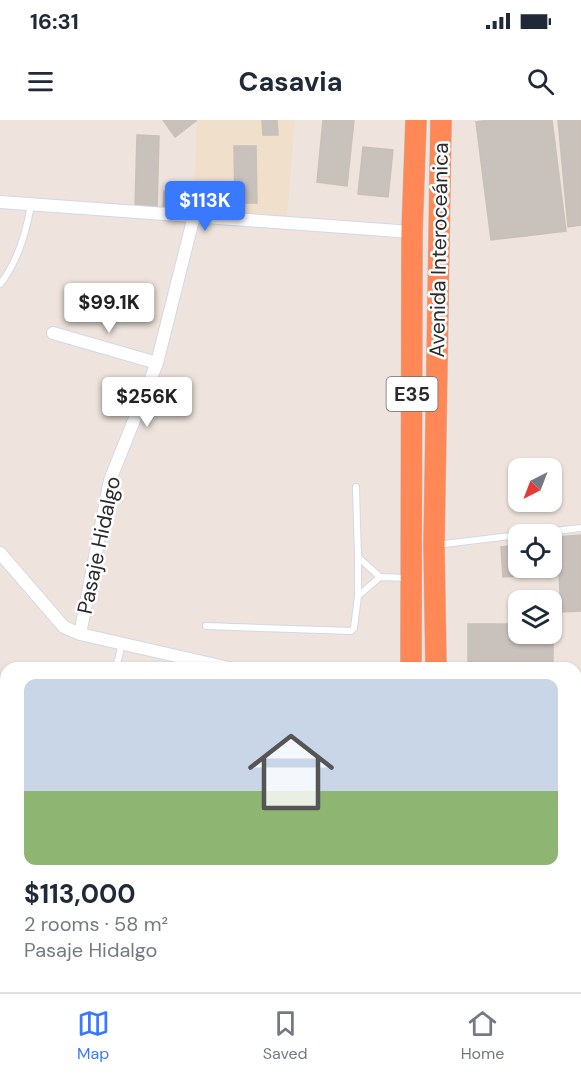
<!DOCTYPE html>
<meta charset="utf-8">
<style>
body{margin:0;font-family:"DM Sans",sans-serif;background:#f2f2f3;color:#1f2937;height:100vh;display:flex;flex-direction:column;font-size:22px;white-space:nowrap}
*{box-sizing:border-box;margin:0}
p{font-size:20px;color:#747a83}
.icon{flex:none;width:33px;height:33px;fill:none;stroke:currentColor;stroke-width:2;stroke-linecap:round;stroke-linejoin:round}
.map{position:relative;flex:1;overflow:hidden}
.details{position:absolute;left:0px;top:542px;width:582px;height:332px;display:flex;flex-direction:column;background:#fff;border-radius:18px 18px 0 0;box-shadow:0 2px 4px #0004}
.details>*{flex:none}
.needle{width:39px;rotate:222deg}
.tools{position:absolute;left:508px;top:338px;display:grid;gap:12px}
.tools a{display:grid;place-items:center;width:54px;height:54px;border-radius:12px;background:#fff;box-shadow:0 2px 4px #0004;font-size:30px}
.price{position:absolute;translate:-50% -51px;padding:0 14px;border-radius:6px;background:#fff;color:#222;font-size:20px;line-height:39px;filter:drop-shadow(0 2px 3px #0008)}
.price::after{content:'';position:absolute;left:50%;top:36px;width:18px;height:14px;margin-left:-9px;background:inherit;clip-path:polygon(0 0,100% 0,50% 100%)}
.price.selected{background:#3879ff;color:#fff}
ul{padding:0;list-style:none}
li{display:grid;align-content:center;gap:12px;height:318px;padding:0 24px}
li+li{border-top:2px solid #e0e1e3}
li span{display:grid;place-items:center;height:186px;border-radius:12px;color:#555}
li>.icon{margin-inline-start:auto}
span .icon{width:108px;height:108px;fill:#fffc;stroke-width:1}
li b{font-size:26px}
.status{display:flex;justify-content:space-between;align-items:center;height:42px;padding:0 30px;background:#fff;direction:ltr}
.status svg{height:16px;fill:currentColor}
header{display:flex;justify-content:space-between;align-items:center;height:78px;padding:0 24px;background:#fff;font-size:27px;font-weight:700}
.dock{display:flex;justify-content:space-around;align-items:center;height:84px;border-top:2px solid #e0e1e3;background:#fff;font-size:16px;color:#747a83}
.dock a{display:grid;justify-items:center;gap:3px}
.dock .selected{color:#3879ff}
.map>svg:first-child{display:block}
</style>
<div class="status"><b>16:31</b><svg viewBox="0 0 49 12"><path d="M0 12V9h3v3zM5 12V6h3v6zM10 12V3h3v9zM15 12V0h3v12zM26 1h20v11H26zM47 4h2v5h-2z"/></svg></div>
<header><svg class="icon" aria-label="menu" viewBox="0 0 24 24"><path d="M4 6h16M4 12h16M4 18h16"/></svg>Casavia<svg class="icon" aria-label="search" viewBox="0 0 24 24"><circle cx="10" cy="10" r="6"/><path d="M15 15l6 6"/></svg></header>
<div class="map">
<svg width="581" height="872" viewBox="0 0 581 872">
<rect width="100%" height="100%" fill="#eee4dd"/>
<path fill="#f0dfcb" d="M197,0H295L287,98L193,92Z"/>
<path fill="#c9c1bc" stroke="#c9c0b6" stroke-width="1.5" d="M163,0H196V1L175,17Z
M262,0H277L278,15H263Z
M323,0H354L347,66L317,62Z
M491,0H552L566,111L491,120L476,2Z
M558,0H581V105L568,107Z
M137,15L159,16L157,88L135,87Z
M234,26H256L257,83H235Z
M363,27L393,30L388,77L358,74Z
M164,71L183,73L182,90L163,89Z
M581,415V491L561,492L557,417Z
M519,425V447H530V455L503,457L501,427Z
M468,504H519V513H552L553,504V548H468Z
M576,586H581V726H576Z
M0,677H6V732L4,748L0,747Z
M576,731H581V868H531L576,867Z
M202,867H328L327,872H201Z"/>
<g fill="none" stroke-linecap="round" stroke-linejoin="round">
<defs>
<path id="lane" d="M0,164C18,142 26,113 31,85
M356,367L358,437L380,457
M527,414L581,408
M436,425L519,415
M358,476V437
M206,506L351,511L354,508L358,476L380,457L408,458
M22,548V547
M116,548L122,524
M0,635L6,611
M0,637L6,645
M0,654L6,655
M0,760L6,757
M148,872L150,867"/>
<path id="street" d="M0,82L412,112
M53,213L157,243
M0,433L64,507L80,514L229,548
M80,514L110,360L157,243L194,96"/>
<path id="highway" d="M411,548L412,112L416,0
M436,548L434,425L441,0
M473,867L474,872
M500,867L501,872"/>
</defs>
<use href="#lane" stroke="#d2d8e4" stroke-width="8"/>
<use href="#street" stroke="#d2d8e4" stroke-width="14"/>
<use href="#highway" stroke="#c4c4c4" stroke-width="22"/>
<use href="#lane" stroke="#fff" stroke-width="6"/>
<use href="#street" stroke="#fff" stroke-width="12"/>
<use href="#highway" stroke="#ff8856" stroke-width="21"/>
</g>
<g text-anchor="middle" dominant-baseline="central" stroke-width="5" stroke-linejoin="round" paint-order="stroke">
<rect fill="#fff" stroke="#6b6b6b" stroke-width="1.5" x="386.5" y="257" width="51" height="34" rx="4.5"/>
<g font-size="20" font-weight="bold" fill="#2b2b2b">
<text x="412" y="274">E35</text>
</g>
<g font-size="21" fill="#2b2b2b" stroke="#fff">
<text transform="translate(439 130) rotate(-89)">Avenida Interoceánica</text>
<text transform="translate(99 425) rotate(-78)">Pasaje Hidalgo</text>
</g>
</g>
</svg>
<div class="tools">
<a><svg class="needle" viewBox="-14 -14 28 28"><path d="M0-13l5 13h-10z" fill="#e53935"/><path d="M0 13l5-13h-10z" fill="#747a83"/></svg></a>
<a><svg class="icon" aria-label="locate" viewBox="0 0 24 24"><circle cx="12" cy="12" r="6"/><path d="M12 2v4M12 18v4M2 12h4M18 12h4"/></svg></a>
<a><svg class="icon" aria-label="layers" viewBox="0 0 24 24"><path d="M12 4l9 5-9 5-9-5zM3 14l9 5 9-5"/></svg></a>
</div>
<b class="price selected" style="left:205px;top:112px">$113K</b>
<b class="price" style="left:109px;top:214px">$99.1K</b>
<b class="price" style="left:147px;top:308px">$256K</b>
<section class="details">
<ul>
<li><span style="background:linear-gradient(#c9d6e8 60%,#8fb573 0)"><svg class="icon" aria-label="home" viewBox="0 0 24 24"><path d="M3 11l9-7 9 7M6 9v11h12V9"/></svg></span><div><b>$113,000</b><p>2 rooms · 58 m²</p><p>Pasaje Hidalgo</p></div></li>
</ul>
</section>
</div>
<nav class="dock">
<a class="selected"><svg class="icon" aria-label="map" viewBox="0 0 24 24"><path d="M3 6l6-2 6 2 6-2v14l-6 2-6-2-6 2zM9 4v14M15 6v14"/></svg>Map</a>
<a><svg class="icon" aria-label="saved" viewBox="0 0 24 24"><path d="M7 4h10v16l-5-4-5 4z"/></svg>Saved</a>
<a><svg class="icon" aria-label="home" viewBox="0 0 24 24"><path d="M3 11l9-7 9 7M6 9v11h12V9"/></svg>Home</a>
</nav>
